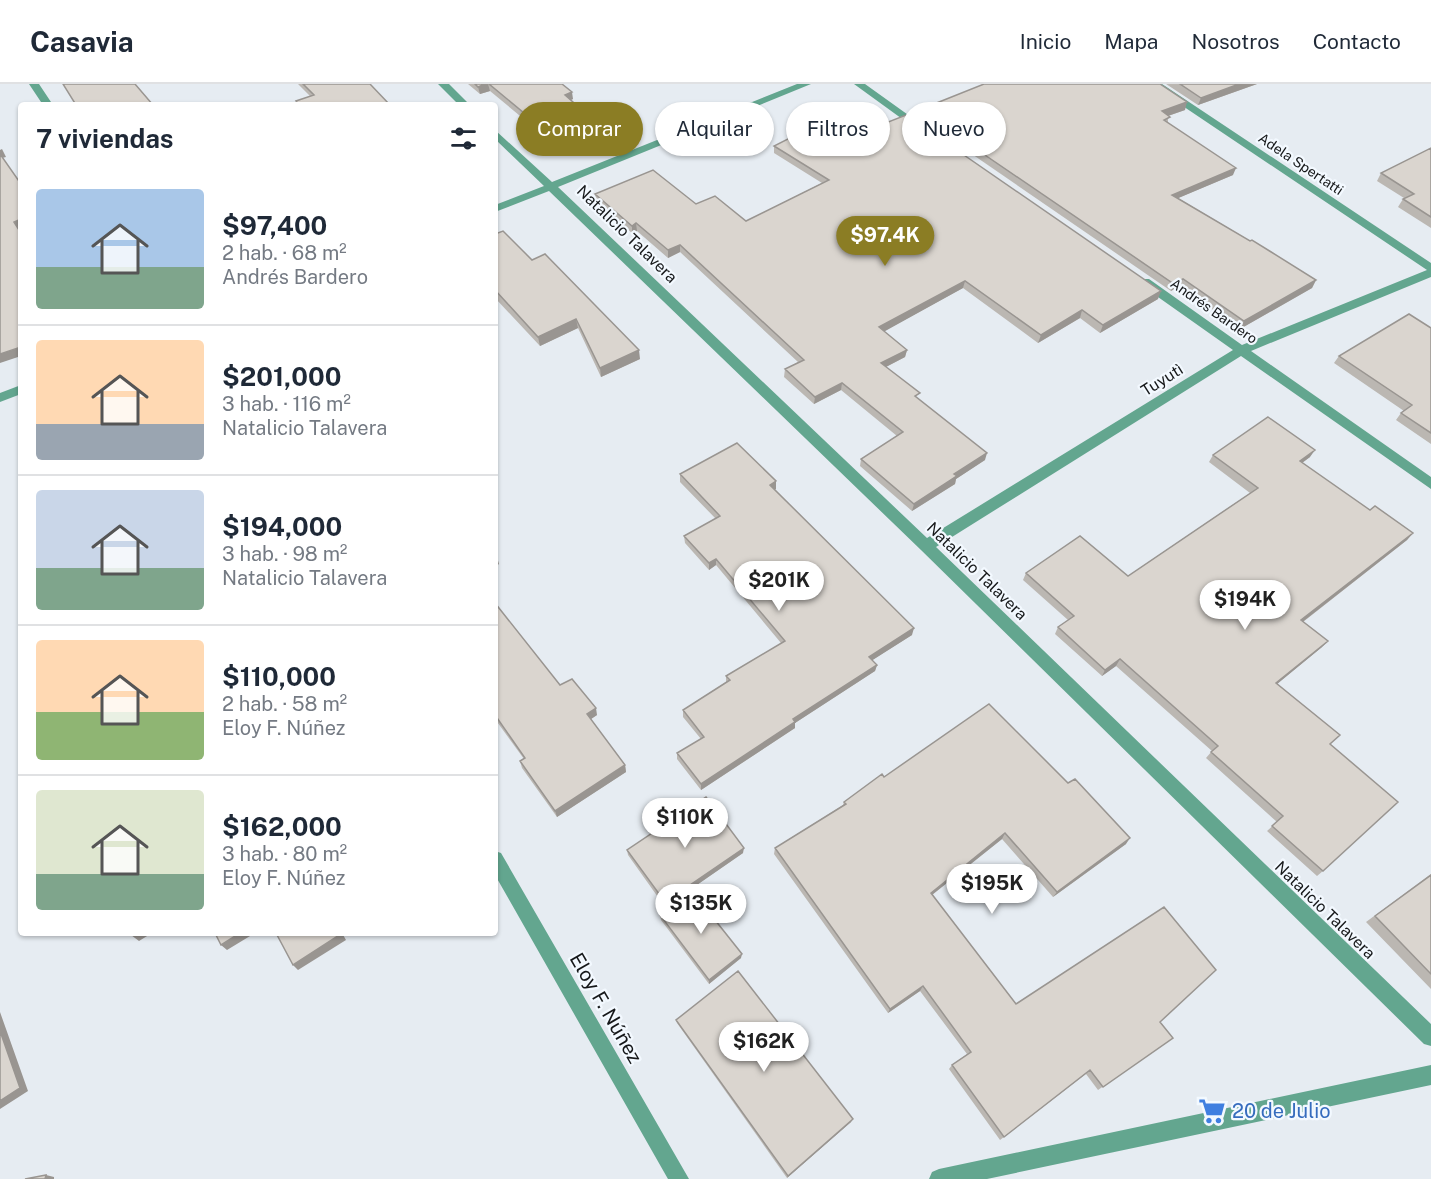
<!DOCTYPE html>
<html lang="es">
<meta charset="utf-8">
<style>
body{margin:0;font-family:"Public Sans",sans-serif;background:#f6f6f7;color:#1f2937;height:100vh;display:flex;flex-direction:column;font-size:22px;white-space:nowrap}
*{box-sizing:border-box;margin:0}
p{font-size:20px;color:#747a83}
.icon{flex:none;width:33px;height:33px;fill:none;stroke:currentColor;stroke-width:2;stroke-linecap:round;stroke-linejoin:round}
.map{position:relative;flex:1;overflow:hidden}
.side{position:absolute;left:18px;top:18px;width:480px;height:834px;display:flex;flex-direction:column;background:#fff;border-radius:6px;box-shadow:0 2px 4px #0004}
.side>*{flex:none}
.guide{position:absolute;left:516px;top:18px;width:570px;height:54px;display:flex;gap:12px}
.price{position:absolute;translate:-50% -51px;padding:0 14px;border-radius:21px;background:#fff;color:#222;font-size:20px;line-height:39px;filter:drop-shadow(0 2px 3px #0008)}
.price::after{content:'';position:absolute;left:50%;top:36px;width:18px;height:14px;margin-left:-9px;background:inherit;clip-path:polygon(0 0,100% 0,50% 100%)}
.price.current{background:#8b7d24;color:#fff}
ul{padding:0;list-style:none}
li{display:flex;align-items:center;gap:18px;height:150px;padding:0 18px}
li+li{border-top:2px solid #e0e1e3}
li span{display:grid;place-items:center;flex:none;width:168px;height:120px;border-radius:6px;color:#555}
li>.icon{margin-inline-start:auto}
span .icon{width:72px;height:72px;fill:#fffc;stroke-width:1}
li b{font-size:26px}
h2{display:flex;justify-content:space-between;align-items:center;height:72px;padding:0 18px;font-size:26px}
.tag{padding:0 21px;border-radius:27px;background:#fff;box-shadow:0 2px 4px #0004;font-size:21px;line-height:54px}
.tag.current{background:#8b7d24;color:#fff}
header{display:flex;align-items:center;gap:36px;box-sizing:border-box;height:84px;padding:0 30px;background:#fff;border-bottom:2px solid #e0e1e3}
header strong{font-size:28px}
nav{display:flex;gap:33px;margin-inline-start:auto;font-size:21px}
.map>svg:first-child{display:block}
</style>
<header>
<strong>Casavia</strong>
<nav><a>Inicio</a><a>Mapa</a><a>Nosotros</a><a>Contacto</a></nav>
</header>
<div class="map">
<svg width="1431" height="1095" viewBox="0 0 1431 1095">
<rect width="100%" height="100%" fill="#e6ecf2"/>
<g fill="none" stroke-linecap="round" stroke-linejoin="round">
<path fill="#63a68f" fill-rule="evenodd" d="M29,0H39L53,21H43Z
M438,0H449L470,21H459Z
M797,0H811L558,103L927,454L1233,266L1141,201V195H1149L1242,261L1427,186L1150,0H1162L1431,179V193L1251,267L1431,393V405L1241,272L936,463L1431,940V962L1424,960L921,466L549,107L495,128V121L544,102L495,55V46L552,98Z
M854,0H865L925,43L916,45Z
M21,301V310L0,318V309Z
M495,767L501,769L689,1095H668L495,791Z
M1431,981V1001L987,1095H929L932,1088L939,1085Z"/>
</g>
<path fill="#bbb7b2" d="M298,0H370L390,21H297L296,17L310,12Z
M468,0H562L573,15L571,16L590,40L548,55L490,7L480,10Z
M1166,0H1257L1198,21Z
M919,26H1185L1168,32V39L1233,91L1178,114L1316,196L1312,204L1240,245L1179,202L1171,207L918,33Z
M774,62L1158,215L1100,249L1080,234L1038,259L963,204L884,247L907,266L905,273L886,283L918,315L985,376L956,395L955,400L912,427L860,382L861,375L897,352L841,306L814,320L784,293L785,285L798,278L680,168L668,174L637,147L632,149L596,118L595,110L696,120L746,137L822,99L774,69Z
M1431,64V144L1398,123L1403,115L1404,114L1377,97L1381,89Z
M495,150L532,176L640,275L601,293L578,244L540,262L495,214Z
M1431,244V360L1396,336L1401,329L1404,327L1334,279L1339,272Z
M1213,371L1310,373L1302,379L1370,426L1413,449L1407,456L1303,538L1322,563L1277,600L1330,661L1323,787L1317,792L1267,747L1277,738L1206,674L1212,667L1116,582L1102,592L1055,550L1058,543L1068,536L1023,496L1026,489L1128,492L1250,409L1209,378Z
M680,390L776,397V405H774L912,551L872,576L877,581L875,587L795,639V644L701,706L677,675V669L701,655L683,633V626L726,598V592L781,559L716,481L709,486L685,459L684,452L716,435L680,398Z
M495,519L560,601L597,631L591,635L625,681L626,688L557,733L522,684L520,677L524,675L495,635Z
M884,693L1126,760L1053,813L1002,755L932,811L1016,920L1160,938L1173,954L1098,1006L1086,990L1000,1056L949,985L952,981L967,970L920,907L888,929L774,770L775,764L843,721L844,718Z
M627,766L743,769L665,823L628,771Z
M1431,790V905L1366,838Z
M660,831L741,874L709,900L661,836Z
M676,936L851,1038L787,1094L677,939Z"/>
<path fill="#999591" d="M485,0H488L490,7L480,10L478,3Z
M1239,0H1257L1198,21L1201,14Z
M572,8L573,15L566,18L565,11Z
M1187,18L1185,26L1159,35L1162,27Z
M589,32L590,40L548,55L547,48Z
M2,65L6,73L2,74L0,71V66Z
M1236,84L1233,91L1169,118L1172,111Z
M21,135V144L19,145L14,138Z
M636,139L637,147L632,149V142Z
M680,161V168L668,174V166Z
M1183,195L1179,202L1171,207L1174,200Z
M1316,196L1312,204L1240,245L1244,237Z
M965,197L963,204L878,251L879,243Z
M1161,207L1158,215L1100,249L1103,241Z
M1082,226L1080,234L1038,259L1041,251Z
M576,235L578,244L540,262L538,253Z
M21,263V272L0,279V270Z
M639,266L640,275L601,293L600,284Z
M907,266L905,273L880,286L881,279Z
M842,299L841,306L814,320L815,313Z
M1315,366L1310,373L1295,384L1300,377Z
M987,369L985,376L956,395L955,400L912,427L914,420L954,390Z
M776,397V405L770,408V401Z
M1413,449L1407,456L1296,543L1301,536Z
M497,473L499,480L495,483V474Z
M716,475V481L709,486V479Z
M914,544L912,551L868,579L869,573Z
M1328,557L1322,563L1271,605L1276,599Z
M1120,575L1116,582L1102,592L1105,586Z
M877,581L875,587L795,639V644L701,706V700L793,635Z
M596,624L597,631L588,637L587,630Z
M625,681L626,688L557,733L555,727Z
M1005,749L1002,755L928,814L931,809Z
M1130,754L1126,760L1053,813L1057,808Z
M744,764L743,769L665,823V818Z
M135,849H152L139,857L131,851Z
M240,849H255L227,866L221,861Z
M340,849H342L346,856L298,886L293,881Z
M742,870L741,874L709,900V896Z
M923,902L920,907L888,929L890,925Z
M0,928L28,1007L0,1025Z
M853,1035L851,1038L787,1094L788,1092Z
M46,1091L54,1093V1095H45Z"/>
<path fill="#dad5cf" stroke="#999591" stroke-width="1.5" d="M63,0H135L153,21H76Z
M303,0H370L390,21H299L296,17L314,11Z
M475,0H485L478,3Z
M489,0H562L572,8L565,11L589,32L547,48Z
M984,0H1160L1187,18L1162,27L1170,33L1164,36L1236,84L1172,111L1250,157L1252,156L1316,196L1244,237L1183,195L1174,200L919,26Z
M1180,0H1239L1201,14Z
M843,27L873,44L906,31L1161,207L1103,241L1082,226L1041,251L965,197L879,243L907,266L881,279L920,309L915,312L987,369L954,390L957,392L914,420L861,375L903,348L842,299L815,313L785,285L804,276L680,161L668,166L636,139L632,142L595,110L653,86L696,120L715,112L746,137L829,96L774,62Z
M1431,64V133L1403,115L1414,110L1381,89Z
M0,70L21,100V135L14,138L21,149V263L0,270Z
M503,147L532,176L545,170L639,266L600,284L576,235L538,253L495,206V150Z
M1409,230L1431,244V349L1401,329L1412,321L1339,272Z
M1268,333L1315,366L1300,377L1370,426L1375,422L1413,449L1301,536L1328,557L1276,599L1340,651L1330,660L1398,718L1323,787L1272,742L1283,732L1211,668L1218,662L1120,575L1105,586L1058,543L1074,532L1026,489L1080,452L1128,492L1258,404L1213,371Z
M737,359L776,397L770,401L914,544L869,573L877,581L793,635L795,638L701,700L677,669L704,653L683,626L730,596L726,592L785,557L716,475L709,479L684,452L720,432L680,390Z
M495,519L560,601L572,595L596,624L587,630L625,681L555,727L520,677L525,674L495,631Z
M989,620L1068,699L1075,695L1130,754L1057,808L1005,749L931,809L1016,920L1164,823L1216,886L1160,938L1173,954L1103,1003L1090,986L1004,1053L952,981L971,968L923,902L890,925L775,764L846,720L844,718L882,690L884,693Z
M706,713L744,764L665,818L627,766Z
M1431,791V890L1375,832Z
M692,807L742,870L709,896L660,831Z
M215,849H240L221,861Z
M276,849H340L341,850L293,881Z
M738,887L853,1035L788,1092L676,936Z
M0,947L20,1004L0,1017Z
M46,1091L45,1095H25Z"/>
<defs>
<symbol id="supermarket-bare" viewBox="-9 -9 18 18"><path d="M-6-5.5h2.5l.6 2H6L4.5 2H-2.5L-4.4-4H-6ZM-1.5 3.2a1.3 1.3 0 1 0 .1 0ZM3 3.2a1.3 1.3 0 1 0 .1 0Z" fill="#3f7fe0" stroke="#f3f9ff" stroke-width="2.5" paint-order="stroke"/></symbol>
</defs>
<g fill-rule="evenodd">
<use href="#supermarket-bare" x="1193" y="1008" width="38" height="38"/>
</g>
<g text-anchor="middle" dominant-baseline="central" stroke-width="4.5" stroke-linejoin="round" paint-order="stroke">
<g font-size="14" fill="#16181a" stroke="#f3f9ff">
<text transform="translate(1301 80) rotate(34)">Adela Spertatti</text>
<text transform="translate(1214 227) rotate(35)">Andrés Bardero</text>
</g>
<g font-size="16" fill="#16181a" stroke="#f3f9ff">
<text transform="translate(627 150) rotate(44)">Natalicio Talavera</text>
<text transform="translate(1162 296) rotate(-32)">Tuyutì</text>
<text transform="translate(977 487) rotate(44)">Natalicio Talavera</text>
<text transform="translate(1325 826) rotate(44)">Natalicio Talavera</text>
</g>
<g font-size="20" fill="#16181a" stroke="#f3f9ff">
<text transform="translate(606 924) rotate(60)">Eloy F. Núñez</text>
</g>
<g font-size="20" fill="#366cbe" stroke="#f3f9ff" text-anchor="start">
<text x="1232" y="1027">20 de Julio</text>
</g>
</g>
</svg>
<b class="price current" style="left:885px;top:183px">$97.4K</b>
<b class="price" style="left:779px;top:528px">$201K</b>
<b class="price" style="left:1245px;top:547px">$194K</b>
<b class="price" style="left:685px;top:765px">$110K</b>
<b class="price" style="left:992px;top:831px">$195K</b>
<b class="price" style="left:701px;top:851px">$135K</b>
<b class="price" style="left:764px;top:989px">$162K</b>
<div class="guide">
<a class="tag current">Comprar</a>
<a class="tag">Alquilar</a>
<a class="tag">Filtros</a>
<a class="tag">Nuevo</a>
</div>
<section class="side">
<h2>7 viviendas<svg class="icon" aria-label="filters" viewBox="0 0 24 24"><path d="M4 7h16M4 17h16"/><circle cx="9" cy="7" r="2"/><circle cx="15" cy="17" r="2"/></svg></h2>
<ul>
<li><span style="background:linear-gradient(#a9c7e8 65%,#7fa58c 0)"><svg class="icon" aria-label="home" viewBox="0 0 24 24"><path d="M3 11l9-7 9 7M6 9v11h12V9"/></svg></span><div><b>$97,400</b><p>2 hab. · 68 m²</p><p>Andrés Bardero</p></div></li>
<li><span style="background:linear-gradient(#ffd9b3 70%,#9aa5b1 0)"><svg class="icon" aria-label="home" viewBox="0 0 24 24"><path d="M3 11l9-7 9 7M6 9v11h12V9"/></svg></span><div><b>$201,000</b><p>3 hab. · 116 m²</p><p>Natalicio Talavera</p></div></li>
<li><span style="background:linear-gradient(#c9d6e8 65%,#7fa58c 0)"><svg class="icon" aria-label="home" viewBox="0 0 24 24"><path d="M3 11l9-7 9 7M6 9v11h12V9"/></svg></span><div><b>$194,000</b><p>3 hab. · 98 m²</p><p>Natalicio Talavera</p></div></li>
<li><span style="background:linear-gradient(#ffd9b3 60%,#8fb573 0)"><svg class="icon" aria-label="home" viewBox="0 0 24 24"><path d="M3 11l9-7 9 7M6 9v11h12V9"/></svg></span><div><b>$110,000</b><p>2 hab. · 58 m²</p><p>Eloy F. Núñez</p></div></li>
<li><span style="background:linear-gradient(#dfe7d0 70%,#7fa58c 0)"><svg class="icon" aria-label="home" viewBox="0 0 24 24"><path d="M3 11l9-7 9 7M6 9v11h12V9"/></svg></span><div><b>$162,000</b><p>3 hab. · 80 m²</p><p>Eloy F. Núñez</p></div></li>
</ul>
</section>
</div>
